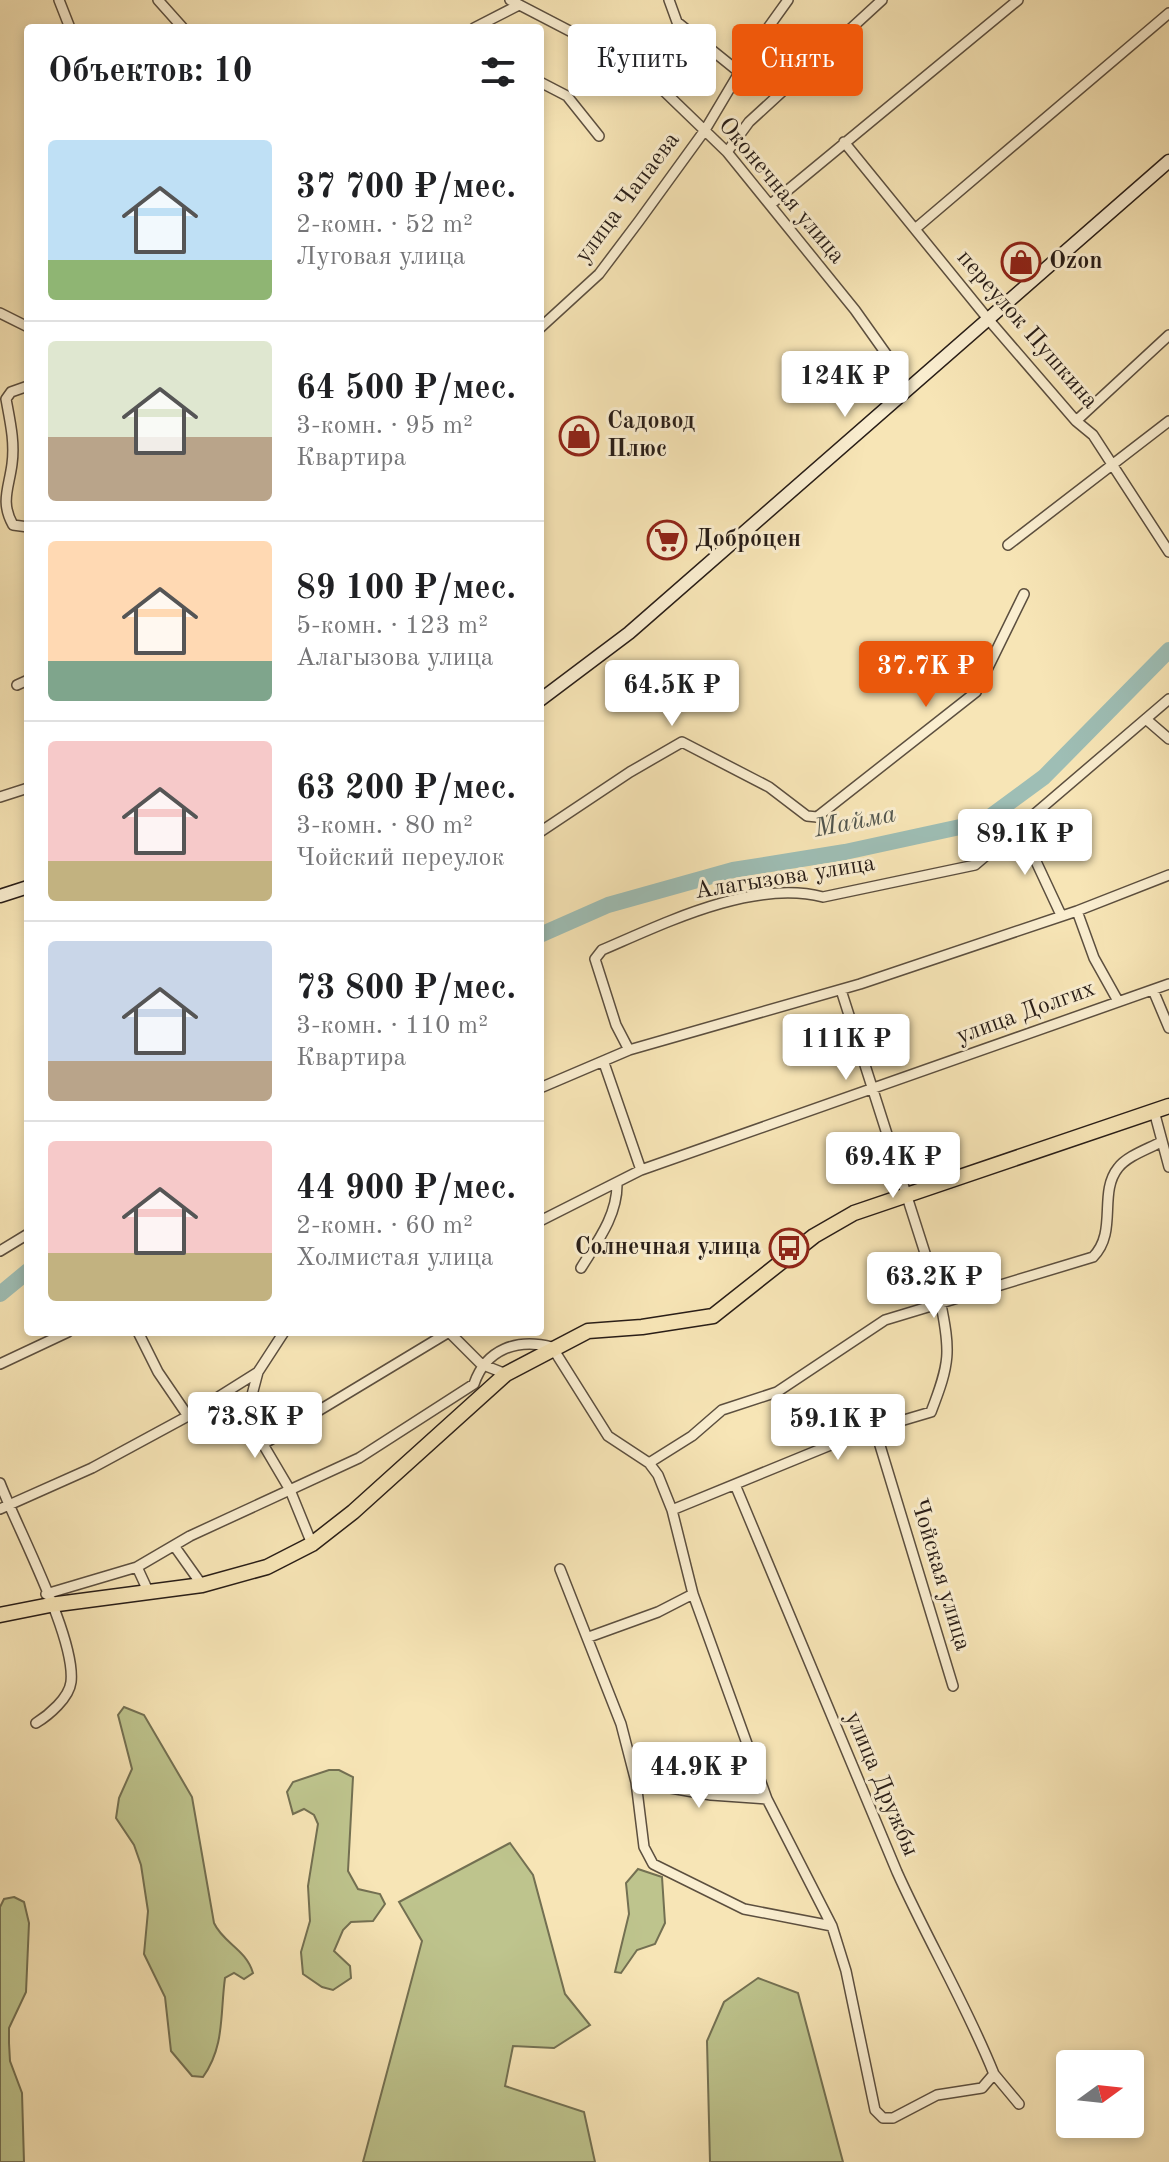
<!DOCTYPE html>
<html lang="ru">
<meta charset="utf-8">
<style>
body{margin:0;font-family:"Old Standard TT",serif;background:#f6f6f6;color:#202124;height:100vh;display:flex;flex-direction:column;font-size:30px;white-space:nowrap}
*{box-sizing:border-box;margin:0}
p{font-size:26px;color:#757577}
.icon{flex:none;width:44px;height:44px;fill:none;stroke:currentColor;stroke-width:2;stroke-linecap:round;stroke-linejoin:round}
.map{position:relative;flex:1;overflow:hidden}
.details{position:absolute;left:24px;top:24px;width:520px;height:1312px;display:flex;flex-direction:column;background:#fff;border-radius:8px;box-shadow:0 4px 12px #0003}
.details>*{flex:none}
.hud{position:absolute;left:568px;top:24px;width:480px;height:72px;display:flex;gap:16px}
.needle{width:52px;rotate:75deg}
.controls{position:absolute;left:1056px;top:2050px;display:grid;gap:16px}
.controls a{display:grid;place-items:center;width:88px;height:88px;border-radius:8px;background:#fff;box-shadow:0 4px 12px #0003;font-size:40px}
.price{position:absolute;translate:-50% -68px;padding:0 18px;border-radius:8px;background:#fff;color:#222;font-size:26px;line-height:52px;filter:drop-shadow(0 2px 4px #0008)}
.price::after{content:'';position:absolute;left:50%;top:48px;width:24px;height:18px;margin-left:-12px;background:inherit;clip-path:polygon(0 0,100% 0,50% 100%)}
.price.active{background:#ea580c;color:#fff}
ul{padding:0;list-style:none}
li{display:flex;align-items:center;gap:24px;height:200px;padding:0 24px}
li+li{border-top:2px solid #e0e0e0}
li span{display:grid;place-items:center;flex:none;width:224px;height:160px;border-radius:8px;color:#555}
li>.icon{margin-inline-start:auto}
span .icon{width:96px;height:96px;fill:#fffc;stroke-width:1}
li b{font-size:34px}
h2{display:flex;justify-content:space-between;align-items:center;height:96px;padding:0 24px;font-size:34px}
.chip{padding:0 28px;border-radius:8px;background:#fff;box-shadow:0 4px 12px #0003;font-size:28px;line-height:72px}
.chip.active{background:#ea580c;color:#fff}
.map>svg:first-child{display:block}
</style>
<div class="map">
<svg width="1169" height="2162" viewBox="0 0 1169 2162">
<rect width="100%" height="100%" fill="#f7e5b6"/>
<filter id="stains"><feTurbulence type="fractalNoise" baseFrequency=".0025" numOctaves="4"/><feColorMatrix values="0 0 0 0 .2 0 0 0 0 .09 0 0 0 0 .02 0 0 0 .5 -.17"/></filter>
<radialGradient id="worn" r=".72"><stop offset=".6" stop-color="#630" stop-opacity="0"/><stop offset="1" stop-color="#630" stop-opacity=".3"/></radialGradient>
<path fill="#bec48d" stroke="#737052" stroke-width="2" d="M124,1707L144,1715L192,1797L214,1923C223,1943 246,1949 253,1973L244,1979L234,1973L225,1978C220,2014 225,2046 203,2077L192,2076L171,2051L165,1997L144,1954L148,1911L141,1865L134,1845L116,1818L119,1798L132,1769L118,1715Z
M329,1770H339L353,1777L348,1871L358,1889L380,1894L385,1904L373,1921L351,1922L343,1930L334,1951L350,1966L351,1978L333,1990L322,1987L303,1974L301,1952L310,1921L308,1886L318,1824L314,1815L304,1809L293,1814L287,1792L293,1782Z
M510,1843L533,1875L565,1994L590,2025L554,2048L513,2046L505,2086L584,2112L595,2162H363L422,1941L399,1902Z
M638,1869L662,1877L665,1923L655,1944L637,1950L621,1973L615,1972L629,1914L626,1883Z
M14,1897L24,1902L29,1923L26,1992L9,2028V2043L10,2061L22,2093L24,2162H0V1907L4,1899Z
M758,1978L798,1993L843,2162H710L707,2041L724,2002Z"/>
<g fill="none" stroke-linecap="round" stroke-linejoin="round">
<path stroke="#9ebeb5" stroke-width="16" d="M540,935L608,905L733,870L845,852L983,822L1044,777L1169,650
M0,1294L28,1271"/>
<defs>
<path id="street" d="M59,0L70,28
M158,0L183,28
M510,0L639,67L727,152L855,310L899,372L904,393
M669,0L677,22L739,72
M474,28L519,5
M540,82L567,96L599,136
M844,142L988,319L1076,421L1093,435L1169,552
M727,152L749,122L882,0
M771,204L1018,0
M915,229L1169,13
M0,313L28,327
M540,328L599,274L639,221L705,130L755,46L788,0
M28,386L11,392L6,399C10,421 15,442 12,464C9,488 0,502 13,525L28,527
M1076,421L1169,335
M1008,545L1169,421
M17,685L28,680
M1147,720L1169,739
M0,797L28,788
M1019,825L1061,915
M540,832L630,772L682,742L769,787L807,816L817,817L976,692L1024,594
M1077,911L1094,958L1118,1001
M1153,990L1169,1028
M629,1050L616,1025L595,959L602,950C665,923 753,879 823,897L975,865L1169,699
M604,1063L641,1170
M540,1088L629,1050L860,984L1077,911L1169,875
M1154,1111L1169,1167
M540,1221L641,1170L1169,984
M0,1251L28,1234
M581,1268C597,1242 617,1216 617,1185
M138,1332L158,1372L188,1416
M449,1332L481,1364L506,1374
M0,1364L68,1332
M258,1372L248,1410L254,1429L290,1490L312,1544
M875,1429L953,1686
M265,1443L449,1332
M649,1463L692,1436L722,1410L777,1392L885,1320L1093,1257C1118,1232 1098,1193 1118,1168C1127,1156 1148,1149 1161,1142
M0,1483C18,1530 76,1638 71,1682C69,1698 49,1715 36,1723
M0,1509L92,1468L188,1416L258,1372L284,1332
M672,1510L860,1433L931,1412C950,1363 951,1352 940,1300L841,990
M175,1547L202,1585
M560,1569L621,1724L636,1782L644,1847L653,1864L744,1909L832,1926
M149,1593L137,1567L190,1536L359,1458L474,1384C486,1349 517,1338 552,1347L608,1436L649,1463L658,1475L672,1510L693,1594L767,1799L832,1926L846,1971L875,2110L883,2118H893L937,2095L982,2088L994,2074C966,2004 928,1941 897,1872L736,1487
M46,1594L137,1567
M589,1637L658,1612L693,1594
M636,1782L711,1795L767,1799
M994,2074L1019,2104"/>
<path id="secondary" d="M540,700L629,633L1169,161
M0,896L28,887"/>
<path id="primary" d="M0,1615L50,1605L202,1585L267,1567L312,1544L353,1512L506,1374L588,1331L642,1327L713,1316L814,1236L854,1213L1169,1106"/>
</defs>
<use href="#street" stroke="#5c4f3f" stroke-width="12"/>
<use href="#secondary" stroke="#281d17" stroke-width="15"/>
<use href="#primary" stroke="#281d17" stroke-width="17"/>
<use href="#street" stroke="#faeed0" stroke-width="9"/>
<use href="#secondary" stroke="#faeed0" stroke-width="12"/>
<use href="#primary" stroke="#f7e5b6" stroke-width="14"/>
</g>
<defs>
<symbol id="shop-ring" viewBox="-11 -11 22 22"><circle r="9.5" fill="#faeed0" stroke="#8f2418" stroke-width="1.5"/><path d="M-5-2.5h2.3a2.7 3.5 0 0 1 5.4 0H5L5.5 6h-11ZM-1.5-2.5h3a1.5 2.3 0 0 0-3 0Z" fill="#8f2418"/></symbol>
<symbol id="supermarket-ring" viewBox="-11 -11 22 22"><circle r="9.5" fill="#faeed0" stroke="#8f2418" stroke-width="1.5"/><path d="M-6-5.5h2.5l.6 2H6L4.5 2H-2.5L-4.4-4H-6ZM-1.5 3.2a1.3 1.3 0 1 0 .1 0ZM3 3.2a1.3 1.3 0 1 0 .1 0Z" fill="#8f2418"/></symbol>
<symbol id="bus-ring" viewBox="-11 -11 22 22"><circle r="9.5" fill="#faeed0" stroke="#8f2418" stroke-width="1.5"/><path d="M-5-6H5V4H4V6H2V4H-2V6H-4V4H-5ZM-3.5-4V0h7V-4ZM-3.5 1.2v1.5H-2V1.2ZM2 1.2v1.5H3.5V1.2Z" fill="#8f2418"/></symbol>
</defs>
<g fill-rule="evenodd">
<use href="#shop-ring" x="999" y="240" width="44" height="44"/>
<use href="#shop-ring" x="557" y="414" width="44" height="44"/>
<use href="#supermarket-ring" x="645" y="518" width="44" height="44"/>
<use href="#bus-ring" x="767" y="1226" width="44" height="44"/>
</g>
<g text-anchor="middle" dominant-baseline="central" stroke-width="6" stroke-linejoin="round" paint-order="stroke">
<g font-size="24" fill="#281d17" stroke="#faeed0">
<text transform="translate(781 191) rotate(50)">Оконечная улица</text>
<text transform="translate(628 198) rotate(-53)">улица Чапаева</text>
<text transform="translate(1027 330) rotate(49)">переулок Пушкина</text>
<text transform="translate(785 878) rotate(-9)">Алагызова улица</text>
<text transform="translate(1026 1013) rotate(-20)">улица Долгих</text>
<text transform="translate(940 1575) rotate(73)">Чойская улица</text>
<text transform="translate(881 1784) rotate(67)">улица Дружбы</text>
</g>
<g font-size="24" font-weight="bold" fill="#281d17" stroke="#faeed0" text-anchor="start">
<text x="1049" y="262">Ozon</text>
<text x="607" y="422">Садовод<tspan x="607" dy="28">Плюс</tspan></text>
<text x="695" y="540">Доброцен</text>
<text x="761" y="1248" text-anchor="end">Солнечная улица</text>
</g>
<g font-size="26" font-style="italic" fill="#51554e" stroke="#faeed0">
<text transform="translate(855 822) rotate(-11)">Майма</text>
</g>
</g>
<rect width="100%" height="100%" filter="url(#stains)"/>
<rect width="100%" height="100%" fill="url(#worn)"/>
</svg>
<div class="controls">
<a><svg class="needle" viewBox="-14 -14 28 28"><path d="M0-13l5 13h-10z" fill="#e53935"/><path d="M0 13l5-13h-10z" fill="#757577"/></svg></a>
</div>
<b class="price" style="left:845px;top:419px">124K ₽</b>
<b class="price active" style="left:926px;top:709px">37.7K ₽</b>
<b class="price" style="left:672px;top:728px">64.5K ₽</b>
<b class="price" style="left:1025px;top:877px">89.1K ₽</b>
<b class="price" style="left:846px;top:1082px">111K ₽</b>
<b class="price" style="left:893px;top:1200px">69.4K ₽</b>
<b class="price" style="left:934px;top:1320px">63.2K ₽</b>
<b class="price" style="left:255px;top:1460px">73.8K ₽</b>
<b class="price" style="left:838px;top:1462px">59.1K ₽</b>
<b class="price" style="left:699px;top:1810px">44.9K ₽</b>
<div class="hud">
<a class="chip">Купить</a>
<a class="chip active">Снять</a>
</div>
<section class="details">
<h2>Объектов: 10<svg class="icon" aria-label="filters" viewBox="0 0 24 24"><path d="M4 7h16M4 17h16"/><circle cx="9" cy="7" r="2"/><circle cx="15" cy="17" r="2"/></svg></h2>
<ul>
<li><span style="background:linear-gradient(#bfe0f5 75%,#8fb573 0)"><svg class="icon" aria-label="home" viewBox="0 0 24 24"><path d="M3 11l9-7 9 7M6 9v11h12V9"/></svg></span><div><b>37 700 ₽/мес.</b><p>2-комн. · 52 m²</p><p>Луговая улица</p></div></li>
<li><span style="background:linear-gradient(#dfe7d0 60%,#b9a48a 0)"><svg class="icon" aria-label="home" viewBox="0 0 24 24"><path d="M3 11l9-7 9 7M6 9v11h12V9"/></svg></span><div><b>64 500 ₽/мес.</b><p>3-комн. · 95 m²</p><p>Квартира</p></div></li>
<li><span style="background:linear-gradient(#ffd9b3 75%,#7fa58c 0)"><svg class="icon" aria-label="home" viewBox="0 0 24 24"><path d="M3 11l9-7 9 7M6 9v11h12V9"/></svg></span><div><b>89 100 ₽/мес.</b><p>5-комн. · 123 m²</p><p>Алагызова улица</p></div></li>
<li><span style="background:linear-gradient(#f6c9c9 75%,#c2b280 0)"><svg class="icon" aria-label="home" viewBox="0 0 24 24"><path d="M3 11l9-7 9 7M6 9v11h12V9"/></svg></span><div><b>63 200 ₽/мес.</b><p>3-комн. · 80 m²</p><p>Чойский переулок</p></div></li>
<li><span style="background:linear-gradient(#c9d6e8 75%,#b9a48a 0)"><svg class="icon" aria-label="home" viewBox="0 0 24 24"><path d="M3 11l9-7 9 7M6 9v11h12V9"/></svg></span><div><b>73 800 ₽/мес.</b><p>3-комн. · 110 m²</p><p>Квартира</p></div></li>
<li><span style="background:linear-gradient(#f6c9c9 70%,#c2b280 0)"><svg class="icon" aria-label="home" viewBox="0 0 24 24"><path d="M3 11l9-7 9 7M6 9v11h12V9"/></svg></span><div><b>44 900 ₽/мес.</b><p>2-комн. · 60 m²</p><p>Холмистая улица</p></div></li>
</ul>
</section>
</div>
